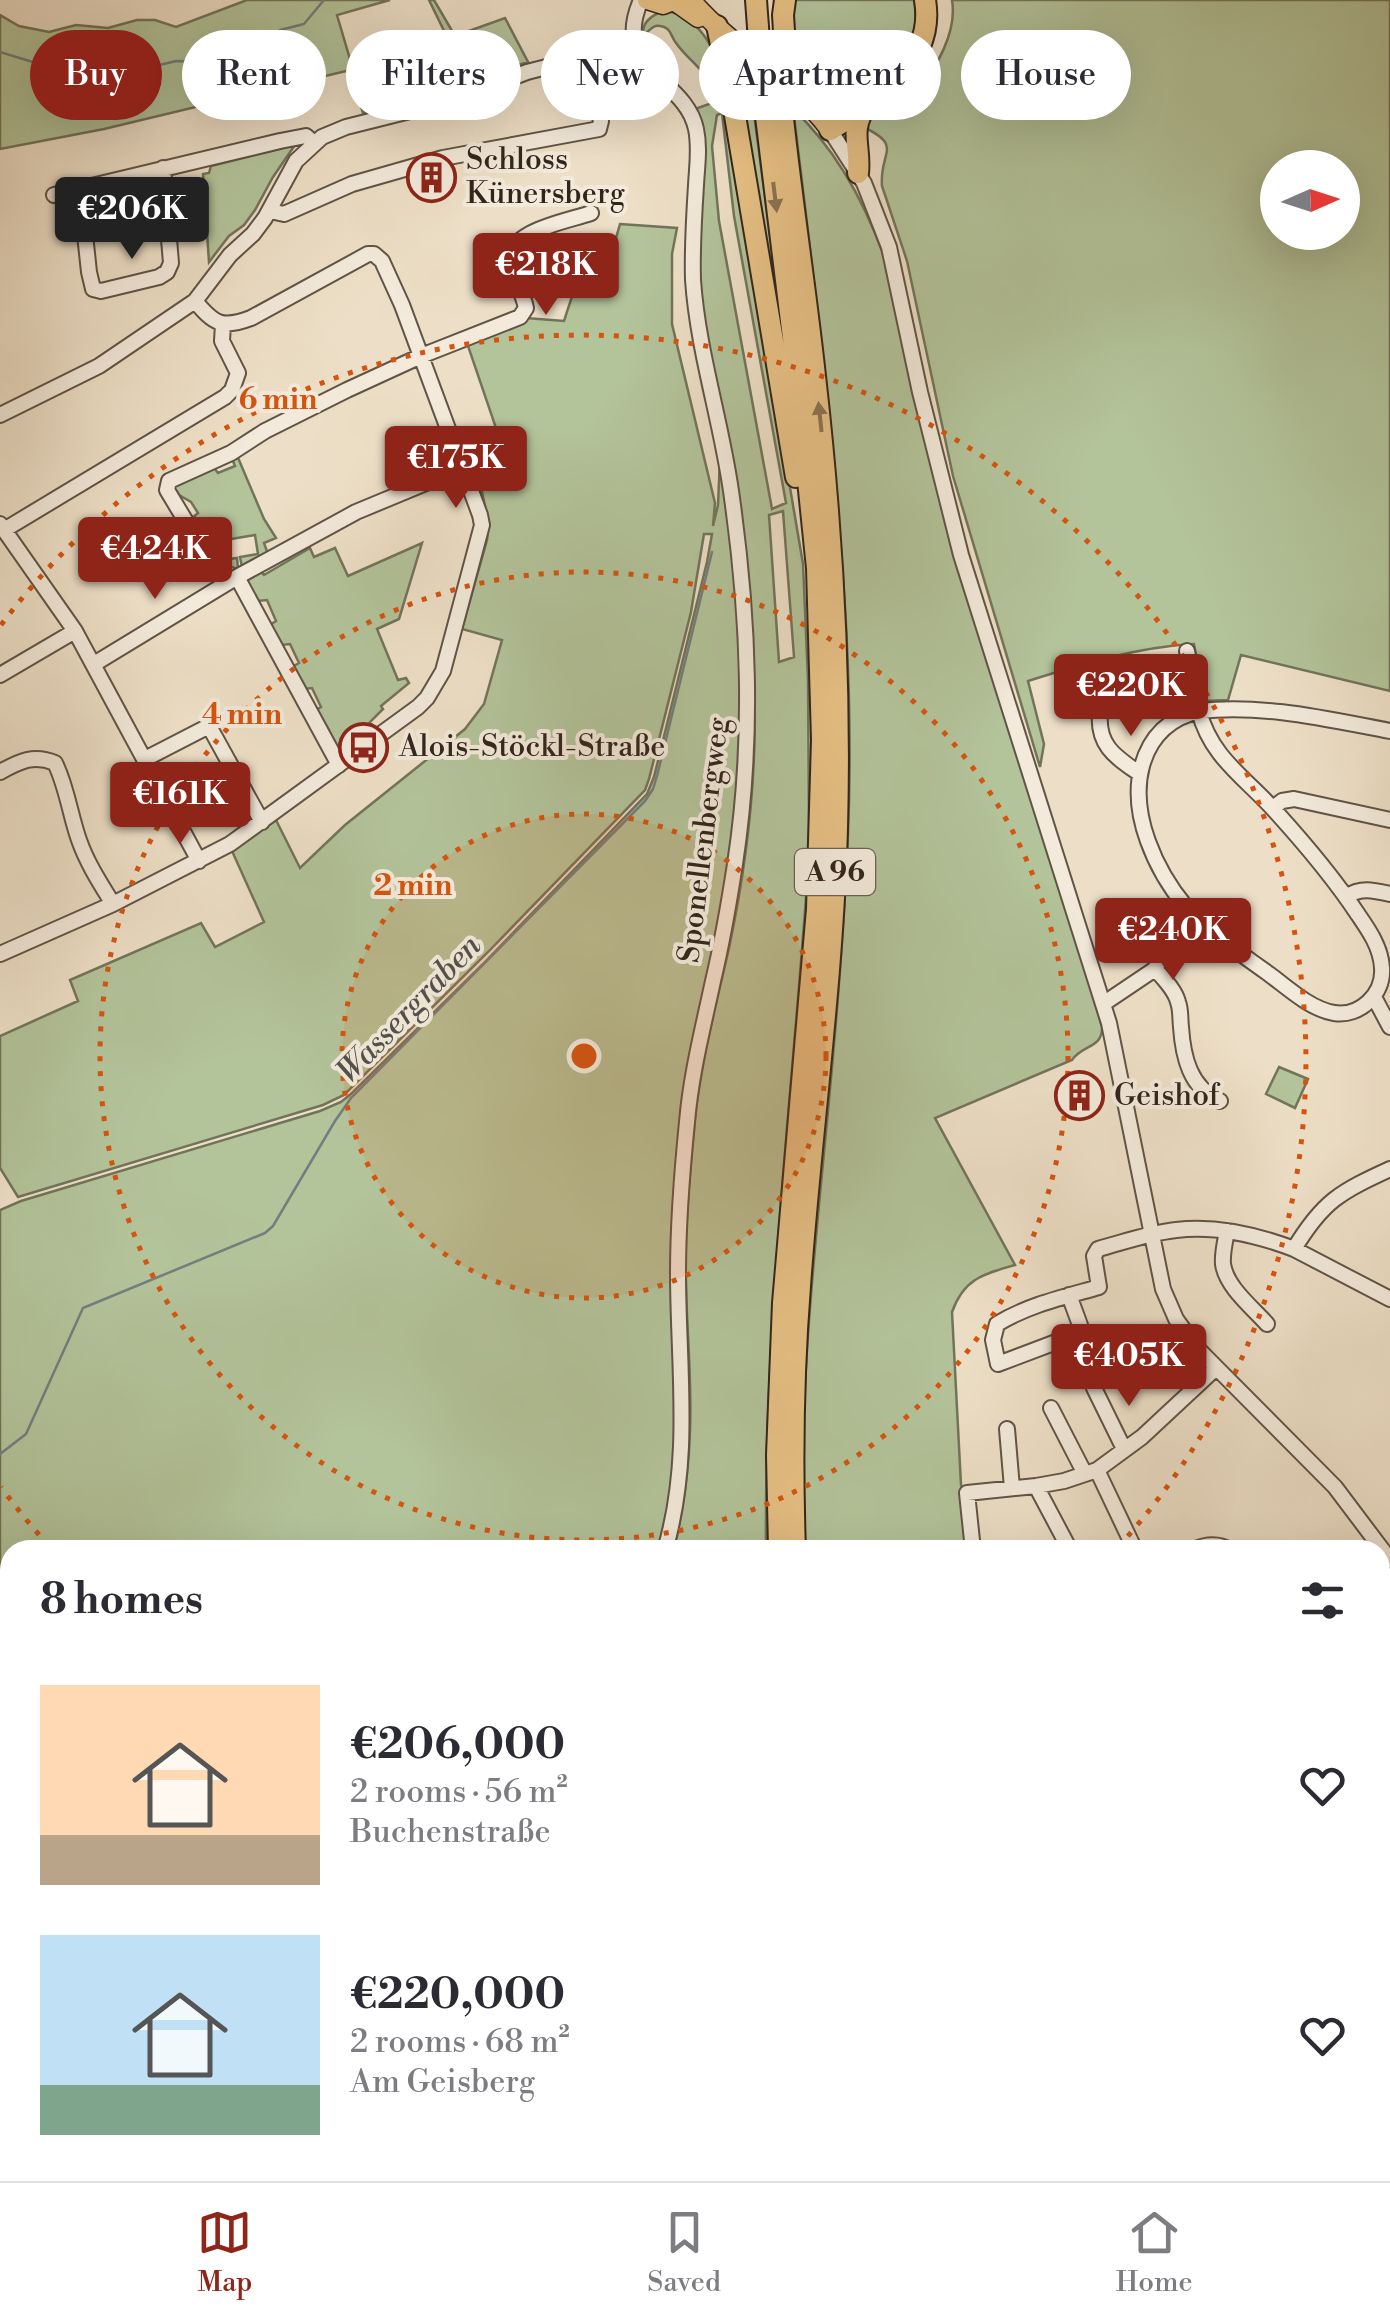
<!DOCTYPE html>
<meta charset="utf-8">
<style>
body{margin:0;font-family:"Libre Bodoni",serif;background:#f2f2f3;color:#2b2b33;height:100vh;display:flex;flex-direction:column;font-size:38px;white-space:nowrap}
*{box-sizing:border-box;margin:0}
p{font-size:32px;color:#7c7c81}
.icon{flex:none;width:55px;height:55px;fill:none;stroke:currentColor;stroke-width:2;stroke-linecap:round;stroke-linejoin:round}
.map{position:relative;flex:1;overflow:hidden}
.drawer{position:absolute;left:0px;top:1540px;width:1390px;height:642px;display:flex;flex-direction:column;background:#fff;border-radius:30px 30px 0 0;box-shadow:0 10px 40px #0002}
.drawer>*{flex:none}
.hud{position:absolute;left:30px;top:30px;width:1330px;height:90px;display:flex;gap:20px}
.needle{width:65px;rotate:87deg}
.controls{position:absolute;left:1260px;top:150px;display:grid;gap:20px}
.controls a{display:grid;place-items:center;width:100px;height:100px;border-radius:50%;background:#fff;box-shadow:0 10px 40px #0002;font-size:50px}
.price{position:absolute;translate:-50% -85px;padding:0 22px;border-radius:10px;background:#8f2418;color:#fff;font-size:32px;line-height:65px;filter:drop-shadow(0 2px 5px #0008)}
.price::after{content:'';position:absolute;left:50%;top:60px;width:30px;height:22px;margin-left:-15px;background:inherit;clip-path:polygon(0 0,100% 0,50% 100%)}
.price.selected{background:#222;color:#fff}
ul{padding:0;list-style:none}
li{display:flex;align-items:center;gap:30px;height:250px;padding:0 40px}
li span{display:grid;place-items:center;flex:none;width:280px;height:200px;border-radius:0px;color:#555}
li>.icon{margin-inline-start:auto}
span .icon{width:120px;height:120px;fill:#fffc;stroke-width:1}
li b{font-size:42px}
h2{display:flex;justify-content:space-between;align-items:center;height:120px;padding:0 40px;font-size:42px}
.pill{padding:0 35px;border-radius:45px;background:#fff;box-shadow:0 10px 40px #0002;font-size:35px;line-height:90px}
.pill.selected{background:#8f2418;color:#fff}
.tabs{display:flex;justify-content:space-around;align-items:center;height:140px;border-top:2px solid #e1e1e2;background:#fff;font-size:28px;color:#7c7c81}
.tabs a{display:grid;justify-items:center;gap:5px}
.tabs .selected{color:#8f2418}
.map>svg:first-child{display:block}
</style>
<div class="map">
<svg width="1390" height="2181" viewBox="0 0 1390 2181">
<rect width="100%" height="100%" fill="#eddfc7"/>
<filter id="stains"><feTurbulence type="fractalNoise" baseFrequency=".002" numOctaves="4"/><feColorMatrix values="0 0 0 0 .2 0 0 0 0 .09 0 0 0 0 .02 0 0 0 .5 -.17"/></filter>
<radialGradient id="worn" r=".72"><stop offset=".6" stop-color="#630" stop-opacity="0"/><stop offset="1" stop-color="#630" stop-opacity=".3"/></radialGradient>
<path fill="#b3c39a" stroke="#72745a" stroke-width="2.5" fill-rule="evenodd" d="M247,0H390L337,15L352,66L447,37L429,0H434L455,36L505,18L528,62L363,113L350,73L346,71L104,129L0,149V15L19,26L49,32L76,25L108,28L137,20H155L176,27Z
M790,0H914C924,55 885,83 842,108L825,84L790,64Z
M952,0H1390V691L1241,655L1228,700L1204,701L1194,644C1137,647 1082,664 1028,681L1044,744L1040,767L953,476L907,261L882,186C879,151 905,146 861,126L867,116L899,87L913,88C938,72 957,29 952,0ZM1278,168H1342V232H1278Z
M664,11C690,13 707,36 717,58L803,564L808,680L809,828L807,884C791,1106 764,1327 766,1550H674C683,1510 689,1471 690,1430C692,1382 687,1334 686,1286C684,1230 690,1174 695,1119C701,1061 716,1005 729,948C748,858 759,761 753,669L699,304L700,121L695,109L715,102L709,94L715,89C704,69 688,60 676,43C671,37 671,27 660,26C653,25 651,29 646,33V37L656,60L672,75L667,76C650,57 624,24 664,11ZM722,113L734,216L786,503L772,509L719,221L712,146L717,115ZM783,511L794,657L779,662L769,515Z
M730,50L750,64L751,91L790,388Z
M793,109C837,150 865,203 885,259L927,448L950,540L1084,963L1102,1027C1103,1048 1082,1045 1072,1060L935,1118L1015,1265C984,1274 964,1278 952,1312L961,1485L964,1489L967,1550H805C796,1388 818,1228 832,1067C839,989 845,911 848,833C854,694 843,555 829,417C818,314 806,212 793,109Z
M295,145L273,177L255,210L244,225L229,236L209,262L203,174L209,173L211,166Z
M620,224L677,228L672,254V324L715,503L713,526L718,505L720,458L738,604L743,729L730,861L710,968L690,1054L677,1427L670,1498L658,1550H10V1822L0,1820V1210L21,1201L320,1111L341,1102L352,1093L483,964L647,794L654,777L707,562L712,534H704L691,612L649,779L645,790L490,950L344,1095L323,1105L18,1197L0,1168V1036L78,1001L70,980L201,923L215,947L264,922L232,851L276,820L300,868L345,825L465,729L484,704L502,640L462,629L487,540L489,524L480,483L511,472L467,343L526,318L564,321L584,260L608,266Z
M236,453L264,519L276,538L264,543L268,554L242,567L240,557L258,554L255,535L219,541L218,556H221L222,560L237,558L238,569L216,562L211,551L215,547C208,535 198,531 191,519L198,513L191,502L172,491V482L212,465L218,473L235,466L231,456Z
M422,543L399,619L377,629L398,680L406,678L409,683L381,706L383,709L370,722L377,731L341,755L327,732L329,731L327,727H324L316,710L321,707L312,688L304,689L292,667L299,663L290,644L281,645L270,625L276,621L267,600L257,601L247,581L248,577L259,570L264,575L310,548L314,557L335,548L348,576Z
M1279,1067L1308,1079L1295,1108L1266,1094Z
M1390,1736V1875L1380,1881V1742Z
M0,1831L10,1833V2042L0,2033Z
M0,2061L10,2066V2172L196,2173L186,2181H0Z
M208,2172L320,2173L341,2181H199Z
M886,2173L888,2181H394L377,2173Z"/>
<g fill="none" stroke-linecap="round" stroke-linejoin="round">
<path stroke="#737e7e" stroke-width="2.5" d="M0,52L94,81L176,61L233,62L251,56L280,30L304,24L324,0
M0,1454L26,1434L83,1308L265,1233L273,1226L335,1121L351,1098L645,801L653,789L657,776L712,552"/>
<defs>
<path id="minor" d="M641,0C610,71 685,77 696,129C700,148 697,166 696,185C694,216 692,248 693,280C698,352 721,420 731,491C749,616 754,739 735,864C729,903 722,943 713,981C703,1028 691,1074 687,1122C682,1172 678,1223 678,1273C678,1367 692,1458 665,1550
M830,130L864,183L889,247L920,392L961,555L1109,1023L1163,1289L1176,1319L1196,1347L1335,1487L1390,1560
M80,188L89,272L93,289L101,291L159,277L167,272L171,263L163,168
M54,195L280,141L306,136L314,143
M270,211L284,214L352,184L443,158L599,129L601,121L582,55
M0,415L99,366L195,301L230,255L253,234L265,218L296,161L322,137L346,127L454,100L527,72L570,61L608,45L635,39
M0,524L75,631L199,861
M4,530L225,397L232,390L238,373L222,341L223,324
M237,577L339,765
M224,585L167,490L169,481L231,453L265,431L347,390L421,356L520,317L526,308C523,293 514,279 511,263C504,231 569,221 591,213
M1187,651L1199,711C1264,704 1326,719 1390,731
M94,664L237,577L356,512L462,468
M0,675L75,631
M1199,711C1211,758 1246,778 1276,812C1305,844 1333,877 1357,913C1368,929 1381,947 1382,968C1384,994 1360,1017 1334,1013C1310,1009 1288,988 1269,974C1245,957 1204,928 1186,907C1156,871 1129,814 1142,766C1150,737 1169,718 1199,711Z
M1100,713C1097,746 1116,757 1140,774
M145,759L209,726L262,822
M0,772C20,761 34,754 55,763C67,787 70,815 79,840C87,863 100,883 113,904
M1273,808L1282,801L1294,799L1390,820
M1346,897C1360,887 1373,890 1390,894
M0,954L113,904L230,844L418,707L427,698L443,671L482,525L480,515L402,305L382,261L374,254H368L251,318C222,329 214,324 195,301
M1155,969C1164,979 1175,990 1178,1002C1181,1010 1180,1019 1181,1027C1183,1057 1190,1088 1220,1101
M1374,997L1390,1027
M1103,1004L1155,969L1187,908
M1227,1231C1225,1242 1222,1254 1223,1264C1226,1287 1253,1308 1267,1324
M1294,1249C1323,1201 1340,1192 1390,1169
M1069,1295L1080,1325V1333L998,1364L993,1340L997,1324C1028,1305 1064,1297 1099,1287L1094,1256L1098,1249C1124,1242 1149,1233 1176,1230C1215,1225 1257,1235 1294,1249L1390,1299
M1094,1388L1124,1449
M1051,1408L1085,1474
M1007,1429L1012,1488
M1097,1470L1135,1550
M1036,1486L1070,1550
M973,1550L967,1493L1036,1486L1064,1481L1097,1470L1142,1437L1215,1369
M1193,1550C1206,1544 1218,1543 1230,1550
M1380,1609L1390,1604
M1380,1655L1390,1676
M0,1826L10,1828
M0,2055L10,2061
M1381,2106L1390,2122
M336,2172L358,2181
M192,2181L202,2172
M1235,2181L1250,2172"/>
<path id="major" d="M647,0L663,5L675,0
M691,0C732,48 792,79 830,130
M674,1L698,18"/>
<path id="highway" d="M756,0L758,27
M785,0L783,15L786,63
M717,26L730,86L796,477
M781,99C790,191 805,283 815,376C832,525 841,677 837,828C833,981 811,1133 800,1286C793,1374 792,1462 795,1550
M764,100L795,354L817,568L822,740L817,909L783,1303L777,1455L779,1550
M830,130C876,101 936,63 925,0
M858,173C861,146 849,133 865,107
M897,2172L901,2181
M915,2172L918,2181"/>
</defs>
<use href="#minor" stroke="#605446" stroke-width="18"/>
<use href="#major" stroke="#31251b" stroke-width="21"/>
<use href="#highway" stroke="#31251b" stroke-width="24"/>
<use href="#minor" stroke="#f3eadb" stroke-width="14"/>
<use href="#major" stroke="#e6c084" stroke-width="18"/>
<use href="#highway" stroke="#e6c084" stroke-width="20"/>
<defs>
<path id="highway-bridge" d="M758,27L764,100
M775,41L781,99"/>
</defs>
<use href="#highway-bridge" stroke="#31251b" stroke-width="24" stroke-linecap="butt"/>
<use href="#highway-bridge" stroke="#e6c084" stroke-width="20"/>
</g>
<defs><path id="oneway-solid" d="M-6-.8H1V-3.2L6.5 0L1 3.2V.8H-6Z" transform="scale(2.5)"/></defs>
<g fill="#8c7250">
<use href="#oneway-solid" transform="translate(775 197) rotate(83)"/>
<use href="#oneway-solid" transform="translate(820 417) rotate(-96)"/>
</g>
<circle cx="584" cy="1056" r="242" fill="#d6540e" fill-opacity=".12"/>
<g fill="none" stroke="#d6540e" stroke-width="5" stroke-dasharray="5 10">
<circle cx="584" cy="1056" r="242"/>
<circle cx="584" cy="1056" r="484"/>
<path d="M49 1546A725 725 0 0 1 1 1487M1 625A725 725 0 1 1 1119 1546"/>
</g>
<defs>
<symbol id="building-ring" viewBox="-11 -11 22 22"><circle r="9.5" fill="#f3eadb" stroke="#8f2418" stroke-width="1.5"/><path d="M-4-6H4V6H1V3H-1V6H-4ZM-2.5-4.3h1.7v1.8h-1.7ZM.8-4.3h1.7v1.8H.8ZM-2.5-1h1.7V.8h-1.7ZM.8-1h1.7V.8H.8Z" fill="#8f2418"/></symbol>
<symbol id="bus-ring" viewBox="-11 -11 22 22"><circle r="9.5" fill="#f3eadb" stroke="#8f2418" stroke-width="1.5"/><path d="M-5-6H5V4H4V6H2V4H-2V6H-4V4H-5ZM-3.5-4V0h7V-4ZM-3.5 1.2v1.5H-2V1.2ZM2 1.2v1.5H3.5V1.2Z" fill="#8f2418"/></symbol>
</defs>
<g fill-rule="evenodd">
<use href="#building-ring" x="404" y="150" width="55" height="55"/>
<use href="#bus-ring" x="336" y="720" width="55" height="55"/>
<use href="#building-ring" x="1052" y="1068" width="55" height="55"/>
</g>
<g text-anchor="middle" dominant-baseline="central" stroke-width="8" stroke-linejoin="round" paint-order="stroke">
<rect fill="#f3eadb" stroke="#6b6055" stroke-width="2.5" x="795" y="849" width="80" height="46" rx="8"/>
<g font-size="28" font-weight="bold" fill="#31251b">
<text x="835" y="872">A 96</text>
</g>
<g font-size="30" fill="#31251b" stroke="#f3eadb" text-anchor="start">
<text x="466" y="160">Schloss<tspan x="466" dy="34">Künersberg</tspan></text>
<text x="399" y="747">Alois-Stöckl-Straße</text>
<text x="1114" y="1096">Geishof</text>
</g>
<g font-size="30" fill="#31251b" stroke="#f3eadb">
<text transform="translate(704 840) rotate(-83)">Sponellenbergweg</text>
</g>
<g font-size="32" font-style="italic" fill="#52514d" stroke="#f3eadb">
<text transform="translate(409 1009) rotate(-46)">Wassergraben</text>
</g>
</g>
<circle cx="584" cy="1056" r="15" fill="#d6540e" stroke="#f3eadb" stroke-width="5"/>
<g font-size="30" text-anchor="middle" font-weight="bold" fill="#d6540e" stroke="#f3eadb" stroke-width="8" stroke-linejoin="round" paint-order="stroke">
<text x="278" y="409">6 min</text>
<text x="242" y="724">4 min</text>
<text x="413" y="895">2 min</text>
</g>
<rect width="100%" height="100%" filter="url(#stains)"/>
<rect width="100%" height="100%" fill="url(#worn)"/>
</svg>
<div class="controls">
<a><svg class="needle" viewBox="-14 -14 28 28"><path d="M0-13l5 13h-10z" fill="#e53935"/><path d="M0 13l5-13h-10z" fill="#7c7c81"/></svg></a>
</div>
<b class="price selected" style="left:132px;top:262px">€206K</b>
<b class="price" style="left:546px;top:318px">€218K</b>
<b class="price" style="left:456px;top:511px">€175K</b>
<b class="price" style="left:155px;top:602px">€424K</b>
<b class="price" style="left:1131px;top:739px">€220K</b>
<b class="price" style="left:180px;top:847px">€161K</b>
<b class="price" style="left:1173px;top:983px">€240K</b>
<b class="price" style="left:1129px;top:1409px">€405K</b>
<div class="hud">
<a class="pill selected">Buy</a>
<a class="pill">Rent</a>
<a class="pill">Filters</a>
<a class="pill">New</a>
<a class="pill">Apartment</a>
<a class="pill">House</a>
</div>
<section class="drawer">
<h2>8 homes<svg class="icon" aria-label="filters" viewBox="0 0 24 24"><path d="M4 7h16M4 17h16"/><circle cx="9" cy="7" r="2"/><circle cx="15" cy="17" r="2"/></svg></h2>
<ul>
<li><span style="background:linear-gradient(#ffd9b3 75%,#b9a48a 0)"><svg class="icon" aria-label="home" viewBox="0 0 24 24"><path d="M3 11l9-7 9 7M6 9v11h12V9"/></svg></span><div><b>€206,000</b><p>2 rooms · 56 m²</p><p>Buchenstraße</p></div><svg class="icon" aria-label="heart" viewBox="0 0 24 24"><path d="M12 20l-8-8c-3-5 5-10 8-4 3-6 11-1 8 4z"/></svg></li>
<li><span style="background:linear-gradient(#bfe0f5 75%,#7fa58c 0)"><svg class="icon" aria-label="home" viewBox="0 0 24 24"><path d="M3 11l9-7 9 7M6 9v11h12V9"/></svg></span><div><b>€220,000</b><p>2 rooms · 68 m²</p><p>Am Geisberg</p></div><svg class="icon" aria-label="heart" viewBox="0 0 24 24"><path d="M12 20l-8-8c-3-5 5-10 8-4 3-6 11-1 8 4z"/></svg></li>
</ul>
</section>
</div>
<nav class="tabs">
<a class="selected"><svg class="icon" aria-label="map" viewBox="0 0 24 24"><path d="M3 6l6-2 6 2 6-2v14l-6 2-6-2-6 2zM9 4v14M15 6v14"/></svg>Map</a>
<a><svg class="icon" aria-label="saved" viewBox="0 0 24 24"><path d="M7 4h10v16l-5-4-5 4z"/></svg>Saved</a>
<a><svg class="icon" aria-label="home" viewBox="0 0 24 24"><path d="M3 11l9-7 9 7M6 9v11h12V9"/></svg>Home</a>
</nav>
